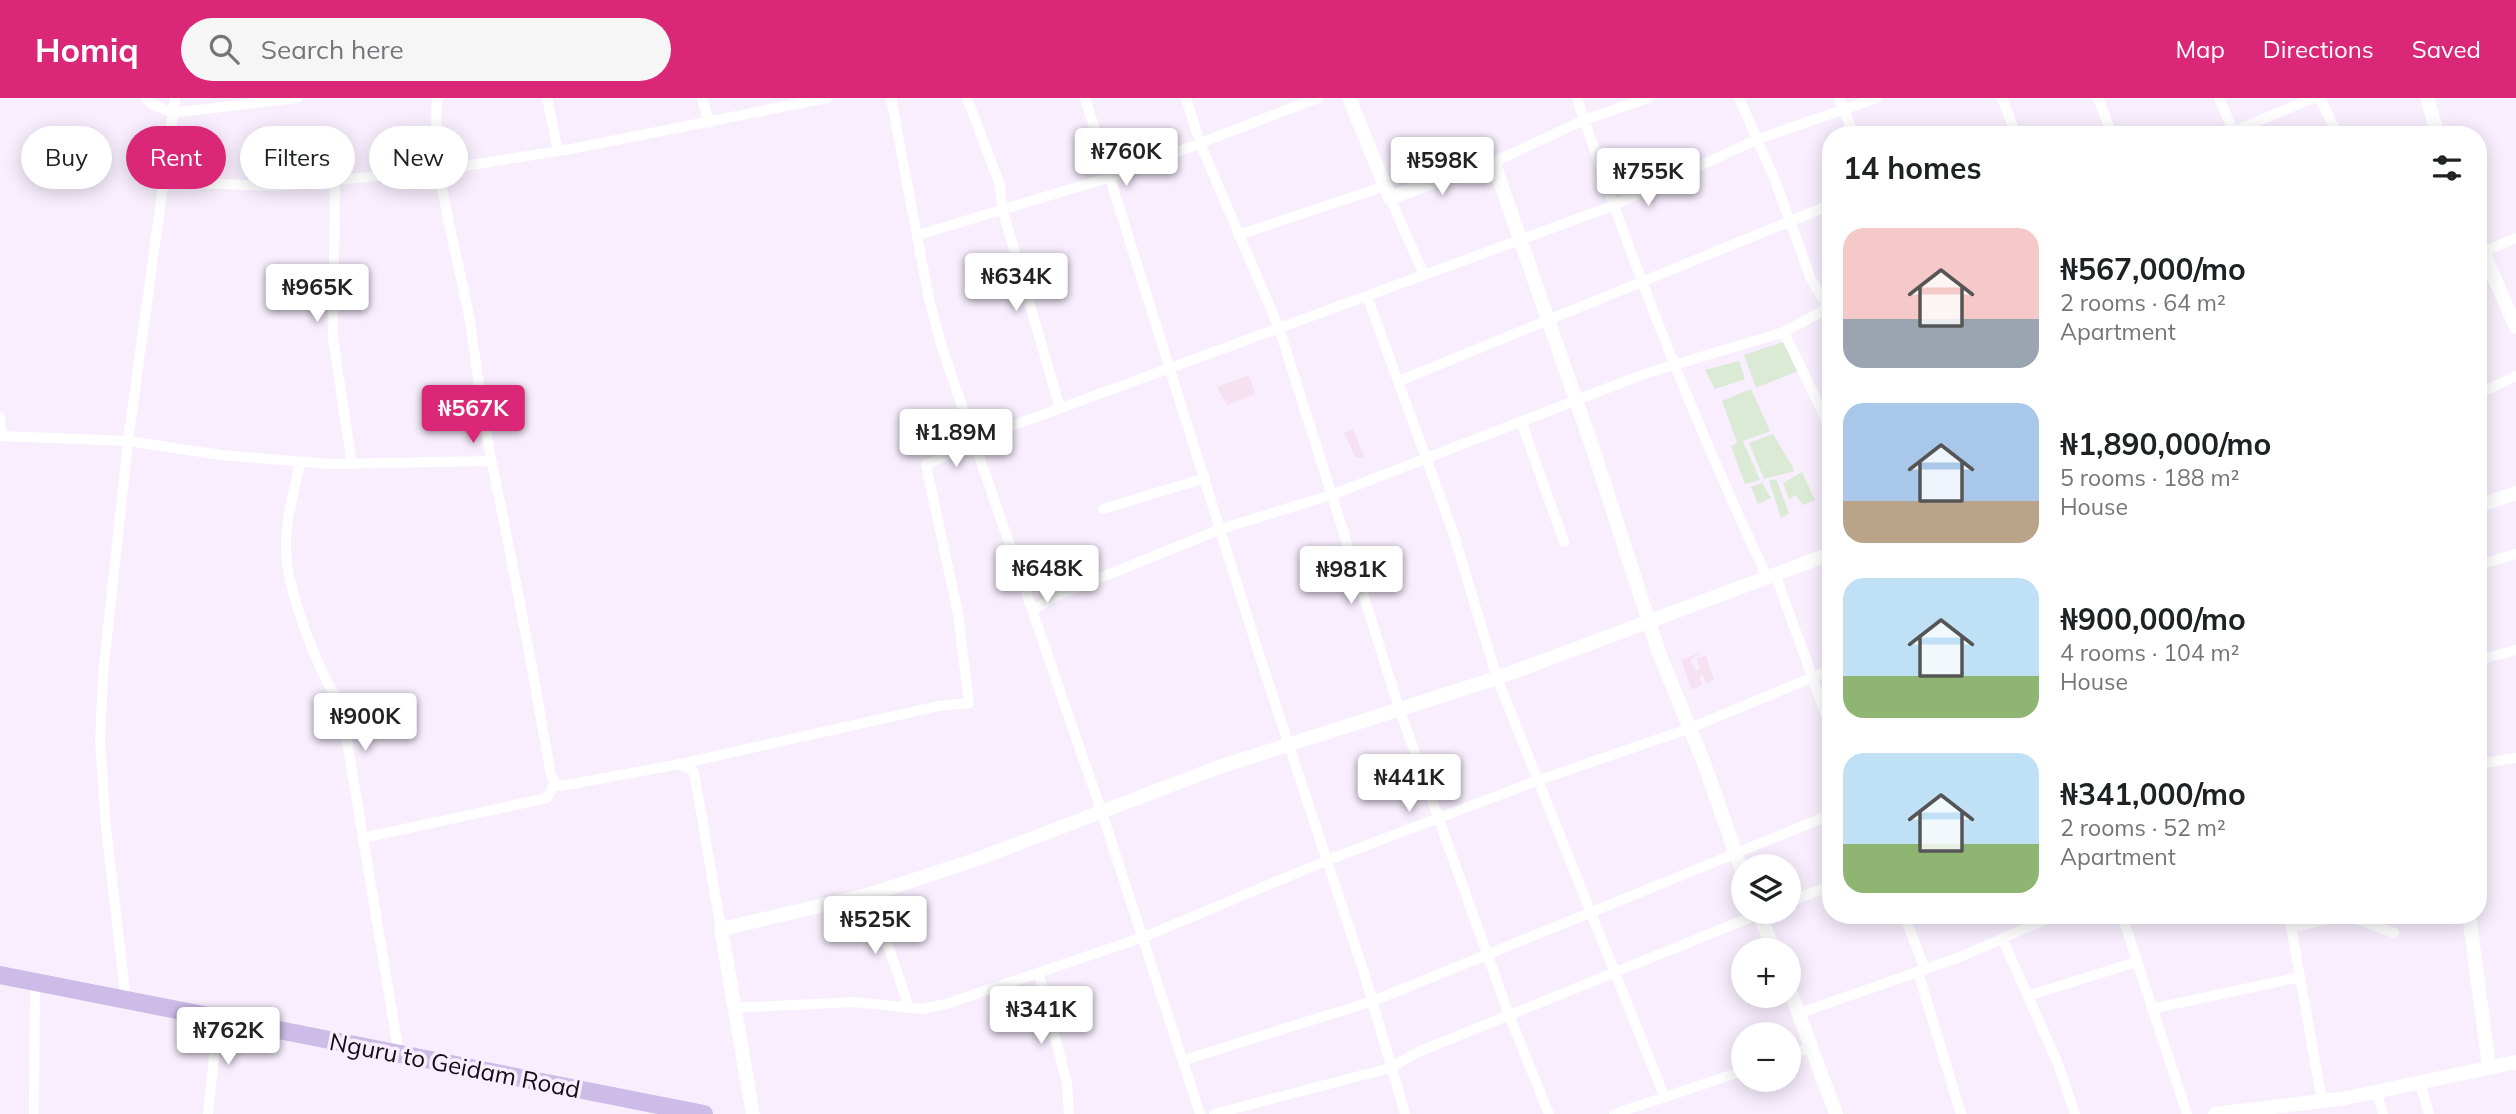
<!DOCTYPE html>
<meta charset="utf-8">
<style>
body{margin:0;font-family:Mulish,sans-serif;background:#f6f6f6;color:#202124;height:100vh;display:flex;flex-direction:column;font-size:26px;white-space:nowrap}
*{box-sizing:border-box;margin:0}
p{font-size:23px;color:#757577}
.icon{flex:none;width:38px;height:38px;fill:none;stroke:currentColor;stroke-width:2;stroke-linecap:round;stroke-linejoin:round}
.map{position:relative;flex:1;overflow:hidden}
.panel{position:absolute;left:1822px;top:28px;width:665px;height:798px;display:flex;flex-direction:column;background:#fff;border-radius:28px;box-shadow:0 4px 18px #0003}
.panel>*{flex:none}
.hud{position:absolute;left:21px;top:28px;width:665px;height:63px;display:flex;gap:14px}
.fabs{position:absolute;left:1731px;top:756px;display:grid;gap:14px}
.fabs a{display:grid;place-items:center;width:70px;height:70px;border-radius:50%;background:#fff;box-shadow:0 4px 18px #0003;font-size:35px}
.price{position:absolute;translate:-50% -60px;padding:0 16px;border-radius:7px;background:#fff;color:#222;font-size:23px;line-height:46px;filter:drop-shadow(0 2px 4px #0008)}
.price::after{content:'';position:absolute;left:50%;top:42px;width:21px;height:16px;margin-left:-10px;background:inherit;clip-path:polygon(0 0,100% 0,50% 100%)}
.price.on{background:#db2777;color:#fff}
ul{padding:0;list-style:none}
li{display:flex;align-items:center;gap:21px;height:175px;padding:0 21px}
li span{display:grid;place-items:center;flex:none;width:196px;height:140px;border-radius:21px;color:#555}
li>.icon{margin-inline-start:auto}
span .icon{width:84px;height:84px;fill:#fffc;stroke-width:1}
li b{font-size:30px}
h2{display:flex;justify-content:space-between;align-items:center;height:84px;padding:0 21px;font-size:30px}
.pill{padding:0 24px;border-radius:32px;background:#fff;box-shadow:0 4px 18px #0003;font-size:24px;line-height:63px}
.pill.on{background:#db2777;color:#fff}
header{display:flex;align-items:center;gap:42px;box-sizing:border-box;height:98px;padding:0 35px;background:#db2777;color:#fff}
header strong{font-size:33px}
nav{display:flex;gap:38px;margin-inline-start:auto;font-size:24px}
.search{width:490px;height:63px;background:#f6f6f6;display:flex;align-items:center;gap:18px;box-sizing:border-box;padding:0 24px;border-radius:38px;color:#757577;font-size:26px}
.map>svg:first-child{display:block}
</style>
<header>
<strong>Homiq</strong>
<div class="search"><svg class="icon" aria-label="search" viewBox="0 0 24 24"><circle cx="10" cy="10" r="6"/><path d="M15 15l6 6"/></svg>Search here</div>
<nav><a>Map</a><a>Directions</a><a>Saved</a></nav>
</header>
<div class="map">
<svg width="2516" height="1016" viewBox="0 0 2516 1016">
<rect width="100%" height="100%" fill="#f8eefe"/>
<path fill="#f6e1f0" d="M1249,277L1255,296L1227,307L1217,289Z
M1353,331L1365,361L1355,359L1344,335Z
M1702,554L1691,562L1695,572L1700,571L1697,561L1706,558L1714,582L1706,586L1703,577L1699,578L1702,587L1692,592L1681,562Z"/>
<path fill="#daead4" d="M1783,244L1798,273L1756,290L1744,257Z
M1739,263L1745,281L1715,291L1705,272Z
M1751,291L1770,333L1743,343L1760,382L1745,386L1731,348L1737,345L1722,303Z
M1773,336L1795,373L1764,381L1749,345Z
M1802,374L1815,402L1803,407L1796,397L1789,401L1783,385Z
M1776,381L1789,415L1781,420L1769,383Z
M1762,385L1771,400L1758,406L1751,389Z"/>
<g fill="none" stroke-linecap="round" stroke-linejoin="round">
<path stroke="#fff" stroke-width="10" d="M146,0L152,6L173,15L297,0
M437,0C431,75 457,151 470,224C477,270 482,316 491,361C513,466 533,572 551,678L555,685
M547,0L558,53
M702,0L709,25
M891,0L929,201L942,250L1102,715L1200,1016
M967,0L1000,87L1002,110L1060,310
M1085,0L1258,553L1364,875L1405,1016
M1186,0L1200,45L1279,230L1399,610L1509,917L1549,1016
M1577,0C1631,163 1694,324 1767,479
M1739,0L1775,82L1811,181L1830,213
M1839,0L1854,37
M2002,0L2016,37
M2098,0L2112,37
M2219,0L2235,37
M2320,0L2338,37
M2225,37L2313,0
M1492,65L1584,22L1648,0
M335,82L333,241L352,366
M164,84L277,88L439,72L571,51L827,0
M1390,100L1424,177
M918,137L1111,79L1318,0
M1238,137L1385,88
M2483,154L2516,140
M1367,198L1453,434L1497,580L1665,1000
M1784,234L1830,330
M1399,283L1830,107
M2478,296L2516,278
M0,319L2,338
M1521,323L1564,444
M0,338L128,343L221,357L330,366L491,363
M300,364C295,391 285,422 286,450C286,490 318,574 341,607L399,956
M1103,411L1205,380
M2478,467L2516,456
M1775,476L1830,628
M1032,513L1058,497L1221,431L1334,396L1644,276L1784,234L1830,209
M2478,562L2516,552
M680,666L939,608L969,605L958,516L926,367L990,336L1615,107L1758,41L1877,0
M2478,666L2516,660
M555,685L561,688L680,666L694,674L721,831
M363,740L547,700L555,685
M871,796L909,910
M1788,804L1830,788
M1904,817L1925,871
M2122,817L2187,1016
M2289,817L2322,1003
M2346,817L2394,835
M2291,830L2345,817
M2002,840L2058,966L2075,1016
M1918,874L1961,1016
M1039,877L1067,985L1069,1016
M2028,898L2136,864
M126,902L106,730L100,641L103,578L128,343L175,0
M734,910L854,904L922,911L946,906L1144,839L1328,762L1536,683L1688,631L1830,572
M2151,911L2300,879
M1800,915L1960,859L2056,817
M1788,957L1813,949
M1184,962L1373,903L1830,717
M2420,985L2429,1016
M2377,994L2383,1016
M34,1016L35,884
M208,1016L218,920
M1214,1016L1390,970L1418,954L1764,814
M1614,1016L1743,973"/>
<path stroke="#fff" stroke-width="14" d="M1349,0L1390,100L1486,64L1495,69L1594,354L1659,555L1704,665L1743,776
M2427,0L2438,37
M2478,143L2516,229
M2478,408L2516,395
M1758,814L1774,852
M2469,817L2489,968
M1788,887L1836,1016
M753,1016L721,831L871,796L975,762L1219,669L1497,580L1830,456
M2215,1016L2346,1000L2516,964"/>
<path stroke="#cdbce8" stroke-width="18" d="M0,877L704,1016"/>
</g>
<g text-anchor="middle" dominant-baseline="central" stroke-width="7" stroke-linejoin="round" paint-order="stroke">
<g font-size="24" fill="#110d13" stroke="#f8eefe">
<text transform="translate(455 967) rotate(11)">Nguru to Geidam Road</text>
</g>
</g>
</svg>
<div class="fabs">
<a><svg class="icon" aria-label="layers" viewBox="0 0 24 24"><path d="M12 4l9 5-9 5-9-5zM3 14l9 5 9-5"/></svg></a>
<a>+</a>
<a>−</a>
</div>
<b class="price" style="left:1126px;top:90px">₦760K</b>
<b class="price" style="left:1442px;top:99px">₦598K</b>
<b class="price" style="left:1648px;top:110px">₦755K</b>
<b class="price" style="left:1016px;top:215px">₦634K</b>
<b class="price" style="left:317px;top:226px">₦965K</b>
<b class="price on" style="left:473px;top:347px">₦567K</b>
<b class="price" style="left:956px;top:371px">₦1.89M</b>
<b class="price" style="left:1047px;top:507px">₦648K</b>
<b class="price" style="left:1351px;top:508px">₦981K</b>
<b class="price" style="left:365px;top:655px">₦900K</b>
<b class="price" style="left:1409px;top:716px">₦441K</b>
<b class="price" style="left:875px;top:858px">₦525K</b>
<b class="price" style="left:1041px;top:948px">₦341K</b>
<b class="price" style="left:228px;top:969px">₦762K</b>
<div class="hud">
<a class="pill">Buy</a>
<a class="pill on">Rent</a>
<a class="pill">Filters</a>
<a class="pill">New</a>
</div>
<section class="panel">
<h2>14 homes<svg class="icon" aria-label="filters" viewBox="0 0 24 24"><path d="M4 7h16M4 17h16"/><circle cx="9" cy="7" r="2"/><circle cx="15" cy="17" r="2"/></svg></h2>
<ul>
<li><span style="background:linear-gradient(#f6c9c9 65%,#9aa5b1 0)"><svg class="icon" aria-label="home" viewBox="0 0 24 24"><path d="M3 11l9-7 9 7M6 9v11h12V9"/></svg></span><div><b>₦567,000/mo</b><p>2 rooms · 64 m²</p><p>Apartment</p></div></li>
<li><span style="background:linear-gradient(#a9c7e8 70%,#b9a48a 0)"><svg class="icon" aria-label="home" viewBox="0 0 24 24"><path d="M3 11l9-7 9 7M6 9v11h12V9"/></svg></span><div><b>₦1,890,000/mo</b><p>5 rooms · 188 m²</p><p>House</p></div></li>
<li><span style="background:linear-gradient(#bfe0f5 70%,#8fb573 0)"><svg class="icon" aria-label="home" viewBox="0 0 24 24"><path d="M3 11l9-7 9 7M6 9v11h12V9"/></svg></span><div><b>₦900,000/mo</b><p>4 rooms · 104 m²</p><p>House</p></div></li>
<li><span style="background:linear-gradient(#bfe0f5 65%,#8fb573 0)"><svg class="icon" aria-label="home" viewBox="0 0 24 24"><path d="M3 11l9-7 9 7M6 9v11h12V9"/></svg></span><div><b>₦341,000/mo</b><p>2 rooms · 52 m²</p><p>Apartment</p></div></li>
</ul>
</section>
</div>
